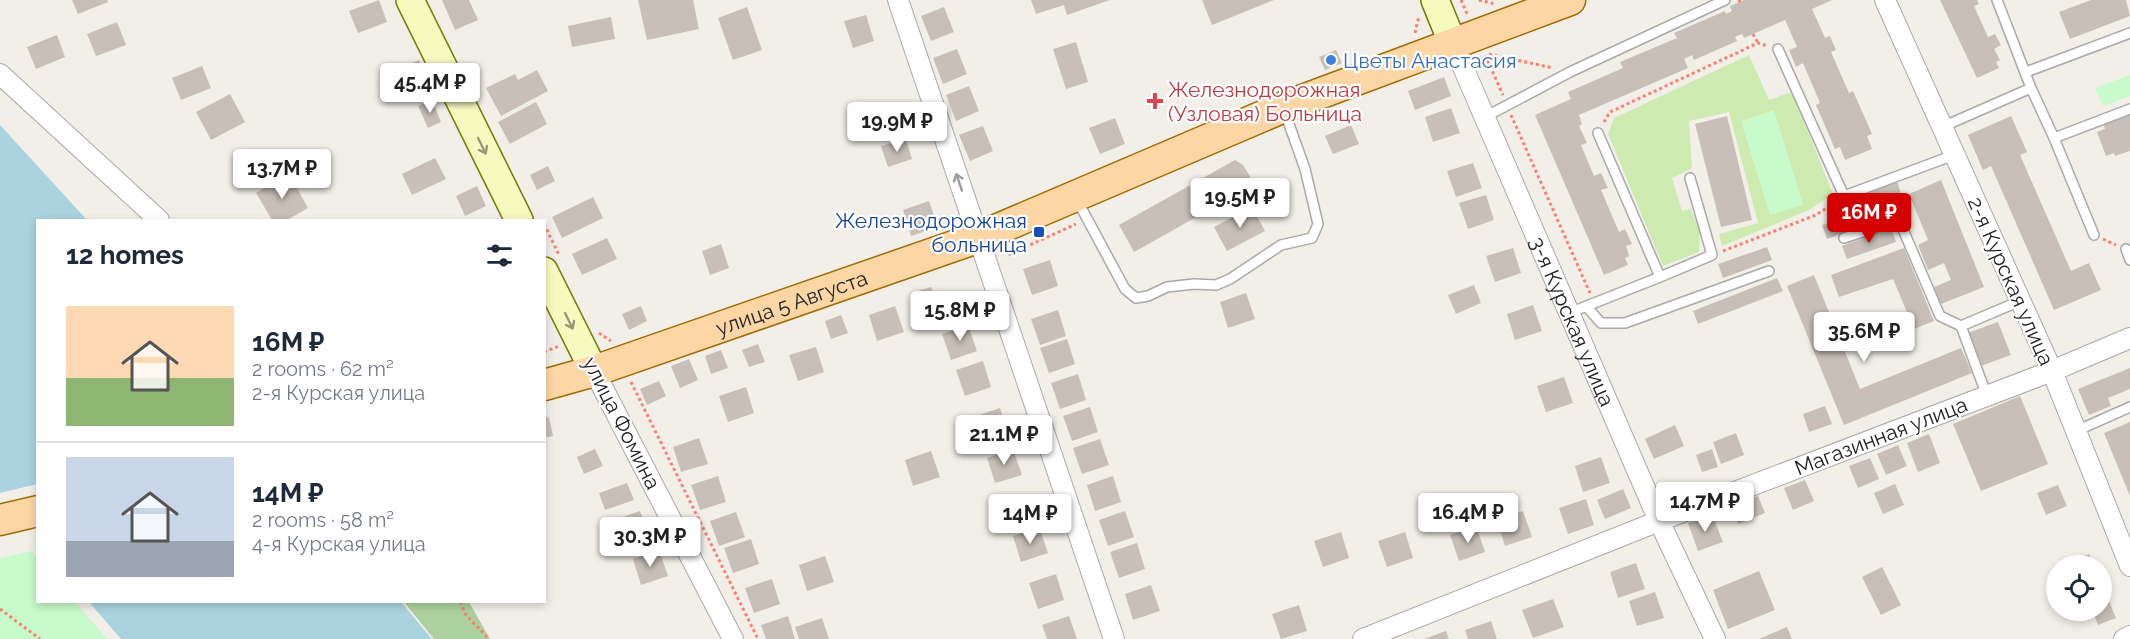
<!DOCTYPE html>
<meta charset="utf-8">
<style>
body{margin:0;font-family:Raleway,sans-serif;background:#f6f6f7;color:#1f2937;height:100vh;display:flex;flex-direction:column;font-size:22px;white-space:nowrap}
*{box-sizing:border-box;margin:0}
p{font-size:20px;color:#747a83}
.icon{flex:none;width:33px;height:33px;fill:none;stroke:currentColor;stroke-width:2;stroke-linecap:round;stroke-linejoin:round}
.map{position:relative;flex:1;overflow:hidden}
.drawer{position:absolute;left:36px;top:219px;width:510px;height:384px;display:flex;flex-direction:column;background:#fff;border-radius:0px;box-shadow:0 3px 9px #0003}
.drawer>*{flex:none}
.controls{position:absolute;left:2046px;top:555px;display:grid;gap:12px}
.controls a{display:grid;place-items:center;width:66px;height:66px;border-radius:50%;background:#fff;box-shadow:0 3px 9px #0003;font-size:30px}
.price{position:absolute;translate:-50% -51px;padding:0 14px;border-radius:6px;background:#fff;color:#222;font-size:20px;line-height:39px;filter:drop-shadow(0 2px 3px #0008)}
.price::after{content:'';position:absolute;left:50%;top:36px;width:18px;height:14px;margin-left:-9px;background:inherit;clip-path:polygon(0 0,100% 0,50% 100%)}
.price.active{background:#d40000;color:#fff}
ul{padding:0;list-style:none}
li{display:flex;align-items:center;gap:18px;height:150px;padding:0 30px}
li+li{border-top:2px solid #e0e1e3}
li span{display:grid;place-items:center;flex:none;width:168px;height:120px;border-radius:0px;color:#555}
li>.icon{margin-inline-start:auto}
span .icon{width:72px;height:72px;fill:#fffc;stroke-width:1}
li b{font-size:26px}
h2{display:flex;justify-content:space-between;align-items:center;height:72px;padding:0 30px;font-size:26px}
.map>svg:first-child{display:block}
</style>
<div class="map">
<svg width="2130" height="639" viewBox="0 0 2130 639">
<rect width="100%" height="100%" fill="#f2efe9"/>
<path fill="#cdebb0" d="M1749,55L1769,100L1792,92L1833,194L1809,210L1722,246L1719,234L1758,223L1729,112L1689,121L1692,168L1672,178L1682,211L1691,209L1700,232L1699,252L1663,266L1608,134L1614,118Z"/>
<path fill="#add19e" d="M404,602H469L490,639H434Z"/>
<path fill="#c8facc" d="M2130,75V96L2103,106L2095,88Z
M1774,110L1803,205L1770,215L1741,121Z
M32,551L37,558L38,602H75L107,639H0V558Z"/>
<path fill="#aad3df" d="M0,125L87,220H38L37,541L0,498Z
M89,602H401L432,639H121Z"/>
<path fill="#f2efe9" d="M37,484V538L33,540L0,502V493Z"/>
<path fill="#c7bfb8" d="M72,0H107L108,2L78,14Z
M379,0L387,22L358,33L349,11Z
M442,0H469L478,20L455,30Z
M638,0H693L699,29L647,40Z
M1031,0H1110L1067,15L1064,5L1036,14Z
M1202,0H1274L1212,25Z
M1744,0H1832L1812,9L1825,38L1830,36L1836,50L1831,52L1849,93L1853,91L1872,134L1867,136L1872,149L1845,160L1840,147L1835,149L1816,105L1820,103L1803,63L1796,67L1789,50L1797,47L1785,20L1744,38L1742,34L1735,37L1737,41L1694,60L1692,55L1684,59L1688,68L1579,115L1582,124L1579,126L1587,143L1581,145L1594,176L1601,173L1608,188L1601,190L1619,232L1625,229L1632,244L1626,246L1629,256L1625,258L1628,265L1604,275L1535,115L1571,99L1568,92L1623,68L1620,62L1677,38L1674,33L1725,11L1726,14L1732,11L1730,6Z
M1940,0H1977L1979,4L1974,6L1988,37L1995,34L2001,45L1994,49L2000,60L1996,62L1999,68L1977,78Z
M2091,0H2126L2130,16L2070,39L2059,12Z
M747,7L762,50L733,60L718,18Z
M944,7L954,32L931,41L921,16Z
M866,15L874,41L853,48L844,21Z
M611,17L615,39L572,47L568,26Z
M117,22L126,45L96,56L87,34Z
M57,35L65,57L36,69L27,47Z
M1076,42L1088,82L1066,89L1053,49Z
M957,49L967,74L943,84L933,58Z
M1336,50L1342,63L1325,70L1319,57Z
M419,60L428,82L398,94L390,72Z
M202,66L211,88L181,100L172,78Z
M537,70L548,91L501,116L486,88L515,74L518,80Z
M1444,77L1451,96L1415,110L1408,91Z
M969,86L979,111L956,121L946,95Z
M230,94L245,122L211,140L196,112Z
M432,100L441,122L428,128L418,106Z
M536,102L547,124L510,144L498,122Z
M1451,108L1460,133L1433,142L1425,117Z
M2130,115V151L2115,156L2114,153L2106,156L2097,132L2105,129L2104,125Z
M1727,116L1752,220L1721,227L1695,124Z
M2011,116L2027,152L2020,155L2071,271L2089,263L2101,290L2054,310L1991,166L1983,170L1968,135Z
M1115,118L1125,144L1100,154L1089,128Z
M1351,125L1359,144L1333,154L1325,136Z
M983,126L993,151L970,161L959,135Z
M906,139L912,159L888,167L881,146Z
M435,158L446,179L412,195L402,174Z
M1235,160L1243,165L1250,176V187L1134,252L1119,225Z
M1473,163L1482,188L1456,197L1447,171Z
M548,166L555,181L537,190L530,175Z
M289,174L308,208L287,220H272L256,193Z
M1941,180L1984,287L1941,304L1934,287L1951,280L1944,263L1928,270L1918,245L1928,240L1909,194Z
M1897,181L1901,194L1853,212L1848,198Z
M477,186L486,206L465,216L456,196Z
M1907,194L1912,208L1827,239L1822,225Z
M1486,195L1494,220L1468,229L1459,203Z
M593,197L603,218L562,238L552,217Z
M929,201L938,227L911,236L903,210Z
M1252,207L1265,231L1227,251L1214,227Z
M1891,228L1896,242L1847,259L1842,246Z
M607,238L617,259L582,275L572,254Z
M721,244L729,268L710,275L702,251Z
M1767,247L1772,260L1723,278L1718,264Z
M1513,248L1521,273L1495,282L1486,256Z
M1904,248L1934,321L1914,329L1893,279L1839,297L1831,275Z
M1050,260L1058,286L1032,295L1023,269Z
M1814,275L1860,389L1961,348L1972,373L1844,425L1787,286Z
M1777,278L1783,291L1698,324L1693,311Z
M1474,285L1481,303L1456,314L1448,295Z
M931,287L938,304L921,310L915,292Z
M1246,293L1255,319L1228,328L1220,302Z
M1533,305L1542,331L1515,340L1507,314Z
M641,306L647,321L629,330L622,314Z
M895,306L904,332L877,341L869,315Z
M1058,310L1066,336L1040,345L1031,319Z
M841,315L848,333L831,339L825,321Z
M1998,322L2011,355L1981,366L1968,333Z
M968,325L977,351L951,360L942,334Z
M1067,339L1075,364L1049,373L1040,348Z
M758,344L765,362L749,367L742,350Z
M816,347L824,372L798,381L789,355Z
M721,350L728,368L711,374L705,356Z
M689,359L698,380L680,388L671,366Z
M983,361L991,387L965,396L956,370Z
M2130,368V389L2108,398L2111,406L2089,415L2078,389Z
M1078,374L1086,400L1060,409L1051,383Z
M1564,377L1573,403L1546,412L1537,386Z
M659,381L666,396L647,405L640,389Z
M746,387L754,413L728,422L719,396Z
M2020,396L2048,464L1981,491L1953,424Z
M1825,406L1832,424L1809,432L1803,414Z
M1090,407L1098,432L1072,441L1063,416Z
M1000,408L1008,434L982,443L973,417Z
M549,417L553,436L544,438V418Z
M2130,422V496L2104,433Z
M1675,425L1684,446L1654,459L1645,439Z
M1736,433L1744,455L1721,464L1713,442Z
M1929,434L1940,463L1918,472L1907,443Z
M699,438L708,464L681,472L673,447Z
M1100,439L1109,465L1082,474L1073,448Z
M1898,445L1907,466L1886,475L1877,454Z
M595,449L603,466L584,474L577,457Z
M1013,449L1022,475L995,483L987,458Z
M1712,449L1718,467L1702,472L1696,455Z
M931,451L940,477L913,486L905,460Z
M1601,457L1610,483L1583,492L1575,466Z
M1870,458L1879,479L1858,488L1849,466Z
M718,476L726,502L700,510L691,485Z
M1113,476L1121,502L1095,511L1087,485Z
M1805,480L1814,501L1793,510L1784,488Z
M627,483L634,500L605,510L599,493Z
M1895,484L1904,505L1883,514L1874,493Z
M2058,485L2067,506L2046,515L2037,493Z
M1623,489L1631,508L1605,519L1597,500Z
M1028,494L1036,520L1010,529L1001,503Z
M1758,496L1765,513L1738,524L1732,506Z
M1586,499L1594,525L1568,534L1559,508Z
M640,511L649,537L622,546L614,520Z
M1125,511L1134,537L1108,546L1099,520Z
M1523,511L1532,537L1505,546L1497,520Z
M736,512L745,537L719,546L710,521Z
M1712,514L1723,542L1698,551L1688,523Z
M1476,526L1485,552L1459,561L1450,535Z
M1039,527L1048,553L1021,562L1013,536Z
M1341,532L1349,558L1323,567L1314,541Z
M1405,532L1413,558L1387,567L1378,541Z
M751,539L759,564L733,573L724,548Z
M1137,543L1145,569L1119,578L1110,552Z
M659,550L668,576L641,585L633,559Z
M2089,554L2094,565H2061Z
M825,556L834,582L807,591L799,565Z
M1636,563L1645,589L1618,598L1610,572Z
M1882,567L1901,605L1881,615L1862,577Z
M1759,571L1775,610L1728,629L1713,590Z
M1056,574L1064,600L1038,609L1029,583Z
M772,579L780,604L754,613L745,588Z
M2102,584L2116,618L2098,625L2092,610H2102Z
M1151,585L1160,611L1133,620L1125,594Z
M1655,592L1664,618L1637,626L1629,601Z
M1553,599L1564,627L1533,638L1522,610Z
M1299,605L1307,631L1281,639L1272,614Z
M788,616L795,639H766L761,625Z
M1069,616L1077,639H1047L1042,625Z
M822,618L829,639H799L795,627Z
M1491,621L1497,639H1468L1465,630Z
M1787,627L1792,639H1759Z
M1446,631L1449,639H1424Z"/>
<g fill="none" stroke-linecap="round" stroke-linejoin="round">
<defs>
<path id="lane" d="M1778,49L1844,196L1954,155
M2026,72L2130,33
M2031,88L2054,138L2130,109
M1485,117L1570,72L1725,0
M1942,127L2031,88L1997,0
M2054,138L2094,235
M1077,200L1125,289L1136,298L1148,296L1167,287L1194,284L1216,285L1230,279L1281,245L1312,238L1318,224L1305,169L1284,110
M1844,238L1899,220L1940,316L1961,326L1987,396
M2126,249L2130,260
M1660,277L1712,255L1690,178
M1586,306L1601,323H1625L1769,271
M1569,313L1660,277L1598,133
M1961,326L2020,301
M2076,431L2130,407"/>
<g id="street">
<path d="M898,0L1114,639"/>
<path d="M1885,0L2052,371L2130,566"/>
<path id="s1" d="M1453,44L1659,521L1715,639"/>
<path d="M0,74L159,220"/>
<path d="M594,371L733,639"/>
<path d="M1363,639L1659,521L2052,371L2130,338"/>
<path d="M2124,639L2130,636"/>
</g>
<path id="secondary" d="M410,0L519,220
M1435,0L1453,44
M544,271L594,371"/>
<g id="primary">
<path id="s2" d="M544,385L594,371L977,238L1284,107L1570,0"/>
<path d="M0,520L38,511"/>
</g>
</defs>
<use href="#lane" stroke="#a9a9a9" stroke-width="12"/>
<use href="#street" stroke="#a9a9a9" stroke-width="22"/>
<use href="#secondary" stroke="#707d05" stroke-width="30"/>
<use href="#primary" stroke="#a06b00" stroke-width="33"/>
<path stroke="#fa8072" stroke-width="3" stroke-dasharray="3 3" stroke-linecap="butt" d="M1461,0L1468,16
M1479,0L1495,4
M1739,0L1740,2
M1415,33L1419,16
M1753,34L1758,43
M1489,54L1553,68
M1485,55L1503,95
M1511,115L1590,293
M1604,122L1610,112L1758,43L1768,46
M544,224L559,255
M2103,239L2116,245
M1006,250L1008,255L1076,224
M1723,251L1816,215L1834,203
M599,333L611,341
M544,352L559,346
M631,382L758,639
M460,602L466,615L489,639
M0,609L40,639"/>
<use href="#lane" stroke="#fff" stroke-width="9"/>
<use href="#street" stroke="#fff" stroke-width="20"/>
<use href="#secondary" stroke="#f7fabf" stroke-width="27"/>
<use href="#primary" stroke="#fcd6a4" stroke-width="30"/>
</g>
<defs><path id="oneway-shaft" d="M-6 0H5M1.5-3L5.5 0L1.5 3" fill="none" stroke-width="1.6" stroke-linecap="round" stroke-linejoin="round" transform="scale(1.5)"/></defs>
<g stroke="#979978">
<use href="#oneway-shaft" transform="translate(482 146) rotate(64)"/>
<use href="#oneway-shaft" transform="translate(569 321) rotate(64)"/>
</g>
<use stroke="#9c9c9c" href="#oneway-shaft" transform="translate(959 182) rotate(-109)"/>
<circle fill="#3f7fe0" stroke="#fff" stroke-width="2" cx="1331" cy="60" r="6"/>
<path fill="#e0444e" stroke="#fff" stroke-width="2" d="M1152 92h6v6h6v6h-6v6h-6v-6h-6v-6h6z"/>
<rect fill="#1a4fb4" stroke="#fff" stroke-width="2" x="1033" y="226" width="12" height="12" rx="3"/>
<g text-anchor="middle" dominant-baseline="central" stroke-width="4.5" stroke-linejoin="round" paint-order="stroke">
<g font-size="21" fill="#366cbe" stroke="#fff" text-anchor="start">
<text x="1343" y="60">Цветы Анастасия</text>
</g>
<g font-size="21" fill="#be3a42" stroke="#fff" text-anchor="start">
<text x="1168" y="89">Железнодорожная<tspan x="1168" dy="24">(Узловая) Больница</tspan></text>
</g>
<g font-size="21" fill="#164399" stroke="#fff" text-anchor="end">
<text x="1027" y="220">Железнодорожная<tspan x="1027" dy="24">больница</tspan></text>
</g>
<g font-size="21" fill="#222" stroke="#fff">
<text transform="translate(2011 281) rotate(66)">2-я Курская улица</text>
<text stroke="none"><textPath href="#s2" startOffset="261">улица 5 Августа</textPath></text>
<text stroke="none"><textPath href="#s1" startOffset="302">3-я Курская улица</textPath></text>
<text transform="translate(622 423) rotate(63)">улица Фомина</text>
<text transform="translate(1881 436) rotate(-21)">Магазинная улица</text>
</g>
</g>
</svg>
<div class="controls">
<a><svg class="icon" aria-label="locate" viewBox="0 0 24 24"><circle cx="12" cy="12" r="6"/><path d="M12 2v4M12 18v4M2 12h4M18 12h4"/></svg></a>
</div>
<b class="price" style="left:430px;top:114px">45.4M ₽</b>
<b class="price" style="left:897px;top:153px">19.9M ₽</b>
<b class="price" style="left:282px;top:200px">13.7M ₽</b>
<b class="price" style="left:1240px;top:229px">19.5M ₽</b>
<b class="price active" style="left:1869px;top:244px">16M ₽</b>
<b class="price" style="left:960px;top:342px">15.8M ₽</b>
<b class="price" style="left:1864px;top:363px">35.6M ₽</b>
<b class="price" style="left:1004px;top:466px">21.1M ₽</b>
<b class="price" style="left:1705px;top:533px">14.7M ₽</b>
<b class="price" style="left:1468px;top:544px">16.4M ₽</b>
<b class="price" style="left:1030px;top:545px">14M ₽</b>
<b class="price" style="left:650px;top:568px">30.3M ₽</b>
<section class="drawer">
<h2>12 homes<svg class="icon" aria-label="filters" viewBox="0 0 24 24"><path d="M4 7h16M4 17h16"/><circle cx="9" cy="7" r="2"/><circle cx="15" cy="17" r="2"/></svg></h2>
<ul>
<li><span style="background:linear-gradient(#ffd9b3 60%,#8fb573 0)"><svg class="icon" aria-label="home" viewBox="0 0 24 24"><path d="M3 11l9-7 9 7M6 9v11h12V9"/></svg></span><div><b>16M ₽</b><p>2 rooms · 62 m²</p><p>2-я Курская улица</p></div></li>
<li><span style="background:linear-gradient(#c9d6e8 70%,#9aa5b1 0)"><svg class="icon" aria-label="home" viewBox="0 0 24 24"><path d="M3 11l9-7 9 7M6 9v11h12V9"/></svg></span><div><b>14M ₽</b><p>2 rooms · 58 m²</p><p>4-я Курская улица</p></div></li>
</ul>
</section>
</div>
